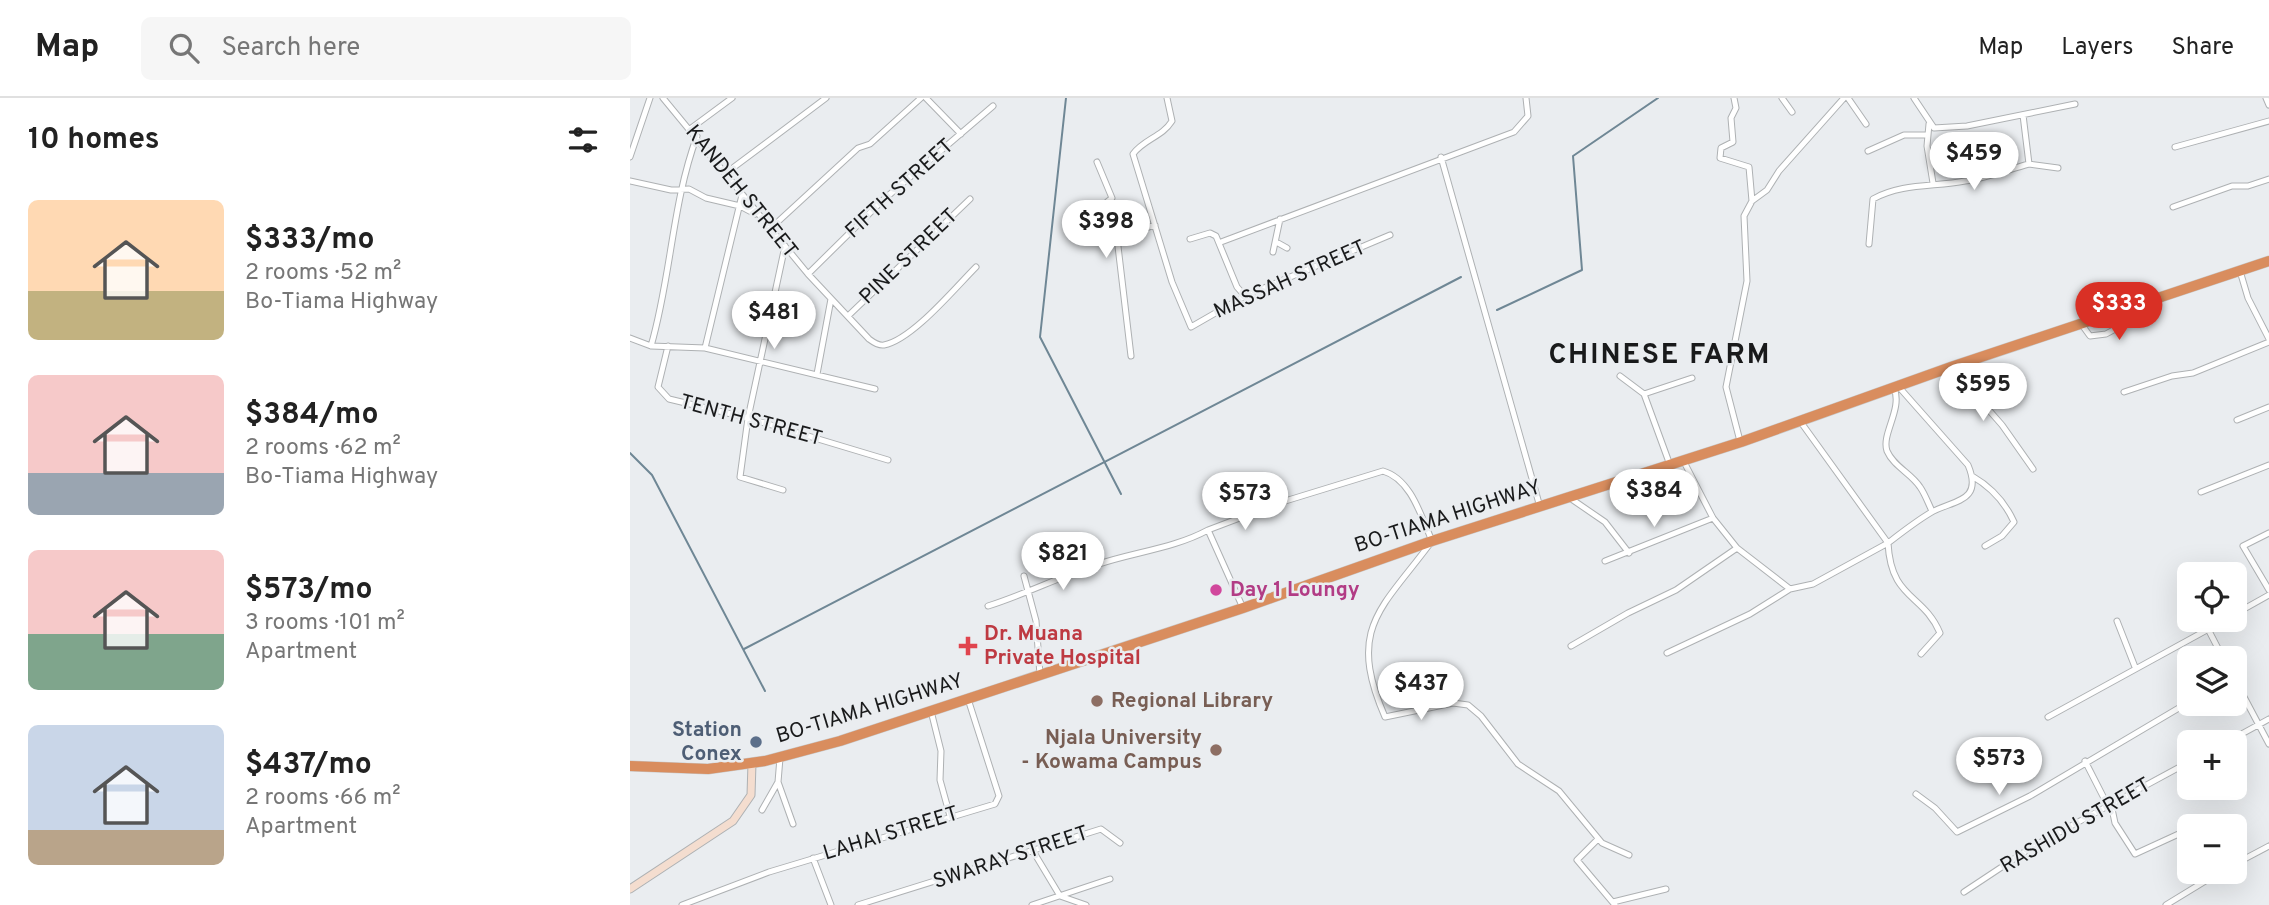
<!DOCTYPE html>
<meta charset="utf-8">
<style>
body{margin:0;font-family:Overpass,sans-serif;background:#f6f6f6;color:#222;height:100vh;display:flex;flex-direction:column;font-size:26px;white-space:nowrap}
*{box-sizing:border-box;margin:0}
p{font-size:23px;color:#767676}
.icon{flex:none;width:38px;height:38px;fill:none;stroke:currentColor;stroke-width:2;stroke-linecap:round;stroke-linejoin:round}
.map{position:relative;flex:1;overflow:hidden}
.panel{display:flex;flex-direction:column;background:#fff;width:630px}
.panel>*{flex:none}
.fabs{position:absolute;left:1547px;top:464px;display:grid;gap:14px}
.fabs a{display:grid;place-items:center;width:70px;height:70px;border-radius:10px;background:#fff;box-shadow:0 7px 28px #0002;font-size:35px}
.price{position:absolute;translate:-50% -60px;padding:0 16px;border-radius:24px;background:#fff;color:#222;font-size:23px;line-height:46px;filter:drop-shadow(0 2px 4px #0008)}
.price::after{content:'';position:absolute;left:50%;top:42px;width:21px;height:16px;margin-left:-10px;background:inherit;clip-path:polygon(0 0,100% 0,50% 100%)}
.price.on{background:#d93025;color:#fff}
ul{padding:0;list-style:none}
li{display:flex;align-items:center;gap:21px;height:175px;padding:0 28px}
li span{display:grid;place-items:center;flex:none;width:196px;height:140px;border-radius:10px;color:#555}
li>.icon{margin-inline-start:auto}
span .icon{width:84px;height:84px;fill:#fffc;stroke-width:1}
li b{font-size:30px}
h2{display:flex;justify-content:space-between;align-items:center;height:84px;padding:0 28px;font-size:30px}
header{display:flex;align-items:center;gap:42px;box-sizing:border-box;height:98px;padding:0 35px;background:#fff;border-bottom:2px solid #e0e0e0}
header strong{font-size:33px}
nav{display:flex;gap:38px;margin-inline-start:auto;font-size:24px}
.search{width:490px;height:63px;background:#f6f6f6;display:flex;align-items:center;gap:18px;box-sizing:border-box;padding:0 24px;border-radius:10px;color:#767676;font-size:26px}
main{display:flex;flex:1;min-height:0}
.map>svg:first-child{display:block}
</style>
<header>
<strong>Map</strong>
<div class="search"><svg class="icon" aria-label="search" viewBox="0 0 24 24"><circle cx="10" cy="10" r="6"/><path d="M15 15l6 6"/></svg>Search here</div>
<nav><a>Map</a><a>Layers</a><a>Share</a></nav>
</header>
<main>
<section class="panel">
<h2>10 homes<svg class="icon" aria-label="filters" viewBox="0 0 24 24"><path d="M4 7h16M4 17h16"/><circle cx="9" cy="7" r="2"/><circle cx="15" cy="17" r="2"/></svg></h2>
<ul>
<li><span style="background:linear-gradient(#ffd9b3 65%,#c2b280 0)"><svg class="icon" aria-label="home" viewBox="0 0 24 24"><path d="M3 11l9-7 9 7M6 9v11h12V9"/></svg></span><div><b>$333/mo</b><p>2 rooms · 52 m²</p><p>Bo-Tiama Highway</p></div></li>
<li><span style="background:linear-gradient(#f6c9c9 70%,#9aa5b1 0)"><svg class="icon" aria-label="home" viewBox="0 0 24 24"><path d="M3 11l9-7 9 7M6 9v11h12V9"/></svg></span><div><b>$384/mo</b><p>2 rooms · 62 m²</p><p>Bo-Tiama Highway</p></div></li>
<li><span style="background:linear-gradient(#f6c9c9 60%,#7fa58c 0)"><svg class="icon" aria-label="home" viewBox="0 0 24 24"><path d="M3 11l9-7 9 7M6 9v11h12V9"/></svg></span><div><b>$573/mo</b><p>3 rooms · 101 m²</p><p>Apartment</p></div></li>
<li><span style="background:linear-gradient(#c9d6e8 75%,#b9a48a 0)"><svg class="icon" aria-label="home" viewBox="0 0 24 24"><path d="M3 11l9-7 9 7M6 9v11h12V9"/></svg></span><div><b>$437/mo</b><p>2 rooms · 66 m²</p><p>Apartment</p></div></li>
</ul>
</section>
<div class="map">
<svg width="1639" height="807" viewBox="0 0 1639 807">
<rect width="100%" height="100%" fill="#eaedf0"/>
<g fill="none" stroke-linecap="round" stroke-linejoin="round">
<path stroke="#6f8795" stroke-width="2" d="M436,0L410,239L491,396
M867,212L952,172L943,58L1028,0
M0,355L22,377L135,593
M114,551L831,179"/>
<defs>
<path id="street" d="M33,0L178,176L239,241C243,244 248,248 254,247C282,242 325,190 346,169
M296,0L331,36
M537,0L542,23C532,39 514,41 503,56L542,184L561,229L615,198L760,137
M1104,0L1106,10L1101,20L1103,44L1091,50L1090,60L1119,69L1122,103
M1152,0L1162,14
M1218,0L1236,26
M1284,0L1304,30L1337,28L1445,6
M1636,0L1639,7
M1299,26L1297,48L1303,85
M60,31L102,0
M1545,49L1639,23
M1238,53L1274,37H1298
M0,59L20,0
M811,59L910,409
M467,64L482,100L477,104L487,140L501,258
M1399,66L1428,70
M96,75L196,0
M0,83L41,92L59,91L76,100L110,108L125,116
M1543,109L1602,88H1618L1639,81
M140,131L228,50L240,46L291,0
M487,140L525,127
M560,141L580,135L586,138L607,189L615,198
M591,144L884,34L898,18L896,0
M648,145L657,150
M1239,146L1243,101C1272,85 1304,89 1335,83C1356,80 1377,72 1399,66L1393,17
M643,154L650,121
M1610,173L1618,200L1639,241
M178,176L252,103L363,8
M218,218L340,101
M1452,227L1460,238L1476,236L1513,216L1512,206
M0,240L21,248L75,250L245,291
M21,248C41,180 42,105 67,38
M38,248L28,289L39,301L118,320L258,362
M75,250L112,97
M1321,269L1372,327L1403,371
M187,276L201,201
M990,278L1014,296
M1264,290C1273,311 1251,336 1257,353C1264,369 1281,375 1290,389C1295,396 1298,405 1302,413
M1494,294L1542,278L1563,275L1639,244
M1607,322L1639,309
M1170,323L1258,445C1271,435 1285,424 1300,415C1322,402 1354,405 1338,367L1268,288
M1110,343L1096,289L1117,183L1114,118L1122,103L1137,92L1149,73L1214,0
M1040,367L1014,296L1062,280
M1342,378C1361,389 1375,404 1384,424L1372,438L1355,448
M1002,380C1027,400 1037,399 1064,384
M153,392L110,379L118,320L155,148
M1571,394L1639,367
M940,400L975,424L999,455
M578,432L652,404L753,373C781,381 791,418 802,443C752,511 716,529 755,619L823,605L838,607L851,618L888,666L929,693L972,745L999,757
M1639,435L1613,448L1639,492
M975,463L1083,420
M394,478L406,523L410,577
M1160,491L1183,486L1258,445C1261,502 1293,495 1310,535L1291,556
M358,508C396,496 431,478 469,466C505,454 545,450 578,432L613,510
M1605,516L1639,497
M1487,523L1505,569
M1578,531L1593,560
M941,548L998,515L1046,492L1107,450
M1037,555L1120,516L1160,491L1107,450L1083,420L1053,362
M1605,582L1639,646
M301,613L311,653L310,682L320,718
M1418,619L1595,522
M1597,644L1639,621
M1455,663L1478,708
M148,684L163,726
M1286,696L1305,710L1327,734L1400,698L1559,604
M1481,706L1485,725L1505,756L1553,734
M132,712L148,684L150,660
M968,741L947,762L985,807
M403,753L430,798L456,807
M183,760L201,807
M1605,766L1639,748
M1334,794L1402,749L1559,664
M983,804L1036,791
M52,807L139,774L365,706L369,698L338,601
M228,807L471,731L490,745
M402,807L480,781
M1536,807L1590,774"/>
<path id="secondary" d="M0,791L103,723L121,697L122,665"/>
<path id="highway" d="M0,668L78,671L135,663L210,643L613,510L802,443L1111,344L1321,269L1639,163"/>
</defs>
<use href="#street" stroke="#aeb1b3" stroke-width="7"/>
<use href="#secondary" stroke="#aeb1b3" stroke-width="9"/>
<use href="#highway" stroke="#c8c8c8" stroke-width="11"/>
<use href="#street" stroke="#fff" stroke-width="5"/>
<use href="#secondary" stroke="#f4ddcf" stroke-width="7"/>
<use href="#highway" stroke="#d98d5e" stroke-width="10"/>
</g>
<circle fill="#d1479c" stroke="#eaedf0" stroke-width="2.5" cx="586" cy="492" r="7"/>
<path fill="#e0444e" stroke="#eaedf0" stroke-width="2.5" d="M334.5 537.5h7v7h7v7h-7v7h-7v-7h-7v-7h7z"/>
<g fill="#8d6e63" stroke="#eaedf0" stroke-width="2.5">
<circle cx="467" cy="603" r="7"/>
<circle cx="586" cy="652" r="7"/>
</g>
<circle fill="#5c6f8a" stroke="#eaedf0" stroke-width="2.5" cx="126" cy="644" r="7"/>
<g text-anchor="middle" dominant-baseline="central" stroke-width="5" stroke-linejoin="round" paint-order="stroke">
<g font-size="21" fill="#191a1b" stroke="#eaedf0">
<text transform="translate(270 91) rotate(-42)">FIFTH STREET</text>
<text transform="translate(111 94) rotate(51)">KANDEH STREET</text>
<text transform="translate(279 159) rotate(-44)">PINE STREET</text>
<text transform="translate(660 182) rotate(-24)">MASSAH STREET</text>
<text transform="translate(121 323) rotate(15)">TENTH STREET</text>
<text transform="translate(818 419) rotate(-18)">BO-TIAMA HIGHWAY</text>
<text transform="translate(240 611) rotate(-17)">BO-TIAMA HIGHWAY</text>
<text transform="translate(1446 728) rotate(-30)">RASHIDU STREET</text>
<text transform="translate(261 736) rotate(-17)">LAHAI STREET</text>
<text transform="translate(381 760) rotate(-18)">SWARAY STREET</text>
</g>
<g font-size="21" font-weight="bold" fill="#b23c85" stroke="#eaedf0" text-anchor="start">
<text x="600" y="492">Day 1 Loungy</text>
</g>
<g font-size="21" font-weight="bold" fill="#be3a42" stroke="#eaedf0" text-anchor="start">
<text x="354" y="536">Dr. Muana<tspan x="354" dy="24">Private Hospital</tspan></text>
</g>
<g font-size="21" font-weight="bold" fill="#785e54" stroke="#eaedf0" text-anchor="start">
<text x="481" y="603">Regional Library</text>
<text x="572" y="640" text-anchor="end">Njala University<tspan x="572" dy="24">- Kowama Campus</tspan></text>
</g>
<g font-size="21" font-weight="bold" fill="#4e5e75" stroke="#eaedf0" text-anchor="end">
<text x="112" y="632">Station<tspan x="112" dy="24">Conex</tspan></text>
</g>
<g font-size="28" font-weight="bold" letter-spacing="2" fill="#191a1b" stroke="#eaedf0">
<text x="1030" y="258">CHINESE FARM</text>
</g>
</g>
</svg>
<div class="fabs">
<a><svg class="icon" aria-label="locate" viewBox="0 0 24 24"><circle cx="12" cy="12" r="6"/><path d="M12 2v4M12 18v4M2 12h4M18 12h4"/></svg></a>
<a><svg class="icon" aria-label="layers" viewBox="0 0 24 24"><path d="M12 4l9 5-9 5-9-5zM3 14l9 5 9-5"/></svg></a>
<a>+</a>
<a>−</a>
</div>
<b class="price" style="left:1344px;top:94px">$459</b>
<b class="price" style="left:476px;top:162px">$398</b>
<b class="price on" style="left:1489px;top:244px">$333</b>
<b class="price" style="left:144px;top:253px">$481</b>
<b class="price" style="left:1353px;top:325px">$595</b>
<b class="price" style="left:1024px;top:431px">$384</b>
<b class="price" style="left:615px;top:434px">$573</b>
<b class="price" style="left:433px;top:494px">$821</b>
<b class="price" style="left:791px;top:624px">$437</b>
<b class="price" style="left:1369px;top:699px">$573</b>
</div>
</main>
